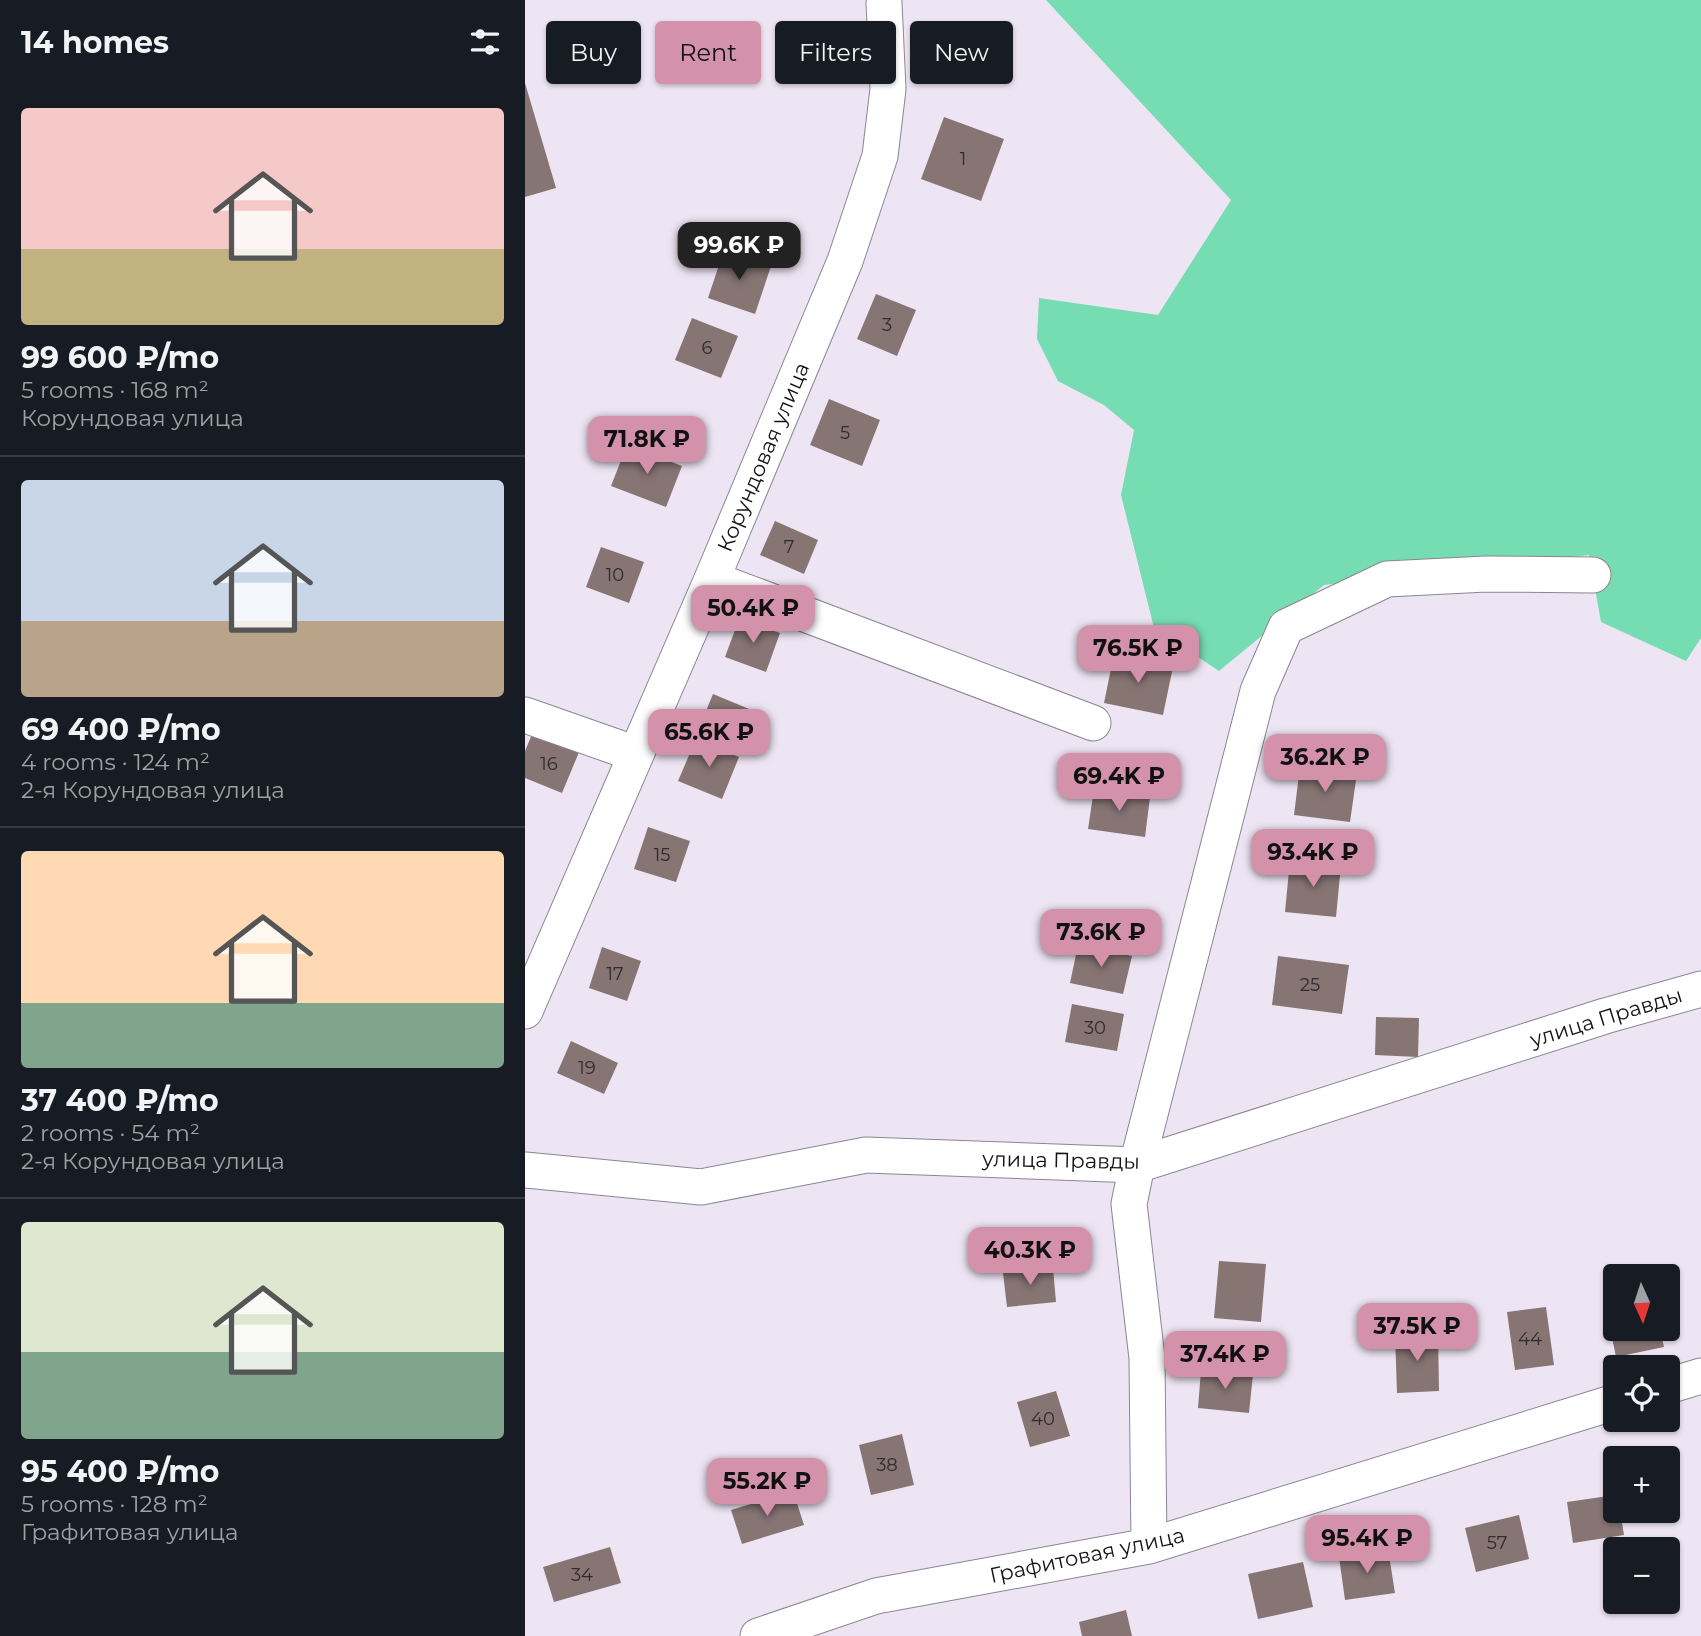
<!DOCTYPE html>
<meta charset="utf-8">
<style>
body{margin:0;font-family:Montserrat,sans-serif;background:#242831;color:#f1f3f6;height:100vh;display:flex;flex-direction:column;font-size:26px;white-space:nowrap}
*{box-sizing:border-box;margin:0}
p{font-size:23px;color:#9ea1a6}
.icon{flex:none;width:38px;height:38px;fill:none;stroke:currentColor;stroke-width:2;stroke-linecap:round;stroke-linejoin:round}
.map{position:relative;flex:1;overflow:hidden}
.panel{display:flex;flex-direction:column;background:#171b24;width:525px}
.panel>*{flex:none}
.hud{position:absolute;left:21px;top:21px;width:665px;height:63px;display:flex;gap:14px}
.needle{width:46px;rotate:177deg}
.controls{position:absolute;left:1078px;top:1264px;display:grid;gap:14px}
.controls a{display:grid;place-items:center;width:77px;height:77px;border-radius:7px;background:#171b24;box-shadow:0 2px 5px #0004;font-size:35px}
.price{position:absolute;translate:-50% -60px;padding:0 16px;border-radius:14px;background:#d392a9;color:#111;font-size:23px;line-height:46px;filter:drop-shadow(0 2px 4px #0008)}
.price::after{content:'';position:absolute;left:50%;top:42px;width:21px;height:16px;margin-left:-10px;background:inherit;clip-path:polygon(0 0,100% 0,50% 100%)}
.price.selected{background:#222;color:#fff}
ul{padding:0;list-style:none}
li{display:grid;align-content:center;gap:14px;height:371px;padding:0 21px}
li+li{border-top:2px solid #363941}
li span{display:grid;place-items:center;height:217px;border-radius:7px;color:#555}
li>.icon{margin-inline-start:auto}
span .icon{width:126px;height:126px;fill:#fffc;stroke-width:1}
li b{font-size:30px}
h2{display:flex;justify-content:space-between;align-items:center;height:84px;padding:0 21px;font-size:30px}
.tag{padding:0 24px;border-radius:7px;background:#171b24;box-shadow:0 2px 5px #0004;font-size:24px;line-height:63px}
.tag.selected{background:#d392a9;color:#111}
main{display:flex;flex:1;min-height:0}
.map>svg:first-child{display:block}
</style>
<main>
<section class="panel">
<h2>14 homes<svg class="icon" aria-label="filters" viewBox="0 0 24 24"><path d="M4 7h16M4 17h16"/><circle cx="9" cy="7" r="2"/><circle cx="15" cy="17" r="2"/></svg></h2>
<ul>
<li><span style="background:linear-gradient(#f6c9c9 65%,#c2b280 0)"><svg class="icon" aria-label="home" viewBox="0 0 24 24"><path d="M3 11l9-7 9 7M6 9v11h12V9"/></svg></span><div><b>99 600 ₽/mo</b><p>5 rooms · 168 m²</p><p>Корундовая улица</p></div></li>
<li><span style="background:linear-gradient(#c9d6e8 65%,#b9a48a 0)"><svg class="icon" aria-label="home" viewBox="0 0 24 24"><path d="M3 11l9-7 9 7M6 9v11h12V9"/></svg></span><div><b>69 400 ₽/mo</b><p>4 rooms · 124 m²</p><p>2-я Корундовая улица</p></div></li>
<li><span style="background:linear-gradient(#ffd9b3 70%,#7fa58c 0)"><svg class="icon" aria-label="home" viewBox="0 0 24 24"><path d="M3 11l9-7 9 7M6 9v11h12V9"/></svg></span><div><b>37 400 ₽/mo</b><p>2 rooms · 54 m²</p><p>2-я Корундовая улица</p></div></li>
<li><span style="background:linear-gradient(#dfe7d0 60%,#7fa58c 0)"><svg class="icon" aria-label="home" viewBox="0 0 24 24"><path d="M3 11l9-7 9 7M6 9v11h12V9"/></svg></span><div><b>95 400 ₽/mo</b><p>5 rooms · 128 m²</p><p>Графитовая улица</p></div></li>
</ul>
</section>
<div class="map">
<svg width="1176" height="1636" viewBox="0 0 1176 1636">
<rect width="100%" height="100%" fill="#eee5f4"/>
<path fill="#76dcb2" d="M521,0H1176V638L1161,661L1076,622L1064,555L799,585L694,671L629,628L596,495L609,430L579,405L533,381L512,339L514,298L633,315L706,200Z"/>
<path fill="#867573" d="M0,83L31,188L0,197Z
M419,117L479,139L456,201L396,179Z
M199,250L246,266L230,314L183,298Z
M351,294L391,310L372,356L332,339Z
M167,318L213,336L196,378L150,360Z
M304,399L355,420L337,466L285,445Z
M102,445L157,466L141,507L86,486Z
M250,521L293,540L279,574L235,555Z
M76,547L119,562L104,603L61,587Z
M214,619L255,633L241,672L200,657Z
M589,654L648,667L638,715L579,703Z
M188,694L229,711L216,740L176,723Z
M10,727L57,745L37,793L0,778V751Z
M171,739L214,757L197,799L153,781Z
M775,766L832,773L825,822L769,815Z
M569,789L625,797L620,837L563,829Z
M123,827L165,841L151,882L109,869Z
M765,860L816,865L811,917L760,912Z
M553,945L607,956L598,994L545,983Z
M77,947L116,961L102,1001L64,988Z
M753,956L824,965L817,1014L747,1005Z
M547,1004L599,1014L592,1051L540,1042Z
M851,1017L894,1018L893,1057L850,1055Z
M46,1041L93,1063L79,1094L32,1073Z
M694,1261L741,1264L736,1322L689,1318Z
M528,1268L531,1302L482,1307L478,1273Z
M1021,1307L1029,1365L990,1370L982,1312Z
M1090,1317V1328H1135L1139,1347L1091,1357L1083,1318Z
M913,1333L914,1391L872,1393L870,1334Z
M676,1370L728,1374L724,1413L673,1408Z
M531,1391L545,1436L505,1447L492,1402Z
M377,1434L389,1485L346,1495L334,1445Z
M268,1491L279,1525L217,1544L206,1510Z
M1090,1495V1510H1095L1099,1535L1048,1543L1042,1502Z
M994,1515L1004,1559L951,1572L940,1528Z
M85,1547L96,1583L29,1602L18,1567Z
M863,1549L870,1593L820,1600L814,1557Z
M778,1562L788,1607L733,1619L723,1574Z
M601,1610L607,1636H557L554,1622Z"/>
<g fill="none" stroke-linecap="round" stroke-linejoin="round">
<defs>
<path id="minor" d="M187,579L568,723
M0,715L111,754
M0,1011L187,579L320,261L355,156L363,89L359,3
M0,1170L176,1187L341,1155L612,1165L1080,1016L1176,989
M1143,1386L1176,1376
M624,1546L622,1358L604,1204L612,1165L733,691L761,627L862,579L961,574L1068,575
M233,1636L351,1596L624,1546L1090,1402"/>
</defs>
<use href="#minor" stroke="#8d8592" stroke-width="37"/>
<use href="#minor" stroke="#fff" stroke-width="35"/>
</g>
<g text-anchor="middle" dominant-baseline="central" stroke-width="6" stroke-linejoin="round" paint-order="stroke">
<g font-size="18" fill="#312b2e">
<text x="438" y="159">1</text>
<text x="362" y="325">3</text>
<text x="182" y="348">6</text>
<text x="320" y="433">5</text>
<text x="264" y="547">7</text>
<text x="90" y="575">10</text>
<text x="24" y="764">16</text>
<text x="137" y="855">15</text>
<text x="90" y="974">17</text>
<text x="785" y="985">25</text>
<text x="570" y="1028">30</text>
<text x="62" y="1068">19</text>
<text x="1005" y="1339">44</text>
<text x="518" y="1419">40</text>
<text x="362" y="1465">38</text>
<text x="972" y="1543">57</text>
<text x="57" y="1575">34</text>
</g>
<g font-size="21" fill="#151217" stroke="#fff">
<text transform="translate(238 457) rotate(-67)">Корундовая улица</text>
<text transform="translate(1081 1017) rotate(-17)">улица Правды</text>
<text transform="translate(536 1160) rotate(1)">улица Правды</text>
<text transform="translate(562 1555) rotate(-12)">Графитовая улица</text>
</g>
</g>
</svg>
<div class="controls">
<a><svg class="needle" viewBox="-14 -14 28 28"><path d="M0-13l5 13h-10z" fill="#e53935"/><path d="M0 13l5-13h-10z" fill="#9ea1a6"/></svg></a>
<a><svg class="icon" aria-label="locate" viewBox="0 0 24 24"><circle cx="12" cy="12" r="6"/><path d="M12 2v4M12 18v4M2 12h4M18 12h4"/></svg></a>
<a>+</a>
<a>−</a>
</div>
<b class="price selected" style="left:214px;top:282px">99.6K ₽</b>
<b class="price" style="left:122px;top:476px">71.8K ₽</b>
<b class="price" style="left:228px;top:645px">50.4K ₽</b>
<b class="price" style="left:613px;top:685px">76.5K ₽</b>
<b class="price" style="left:184px;top:769px">65.6K ₽</b>
<b class="price" style="left:800px;top:794px">36.2K ₽</b>
<b class="price" style="left:594px;top:813px">69.4K ₽</b>
<b class="price" style="left:788px;top:889px">93.4K ₽</b>
<b class="price" style="left:576px;top:969px">73.6K ₽</b>
<b class="price" style="left:505px;top:1287px">40.3K ₽</b>
<b class="price" style="left:892px;top:1363px">37.5K ₽</b>
<b class="price" style="left:700px;top:1391px">37.4K ₽</b>
<b class="price" style="left:242px;top:1518px">55.2K ₽</b>
<b class="price" style="left:842px;top:1575px">95.4K ₽</b>
<div class="hud">
<a class="tag">Buy</a>
<a class="tag selected">Rent</a>
<a class="tag">Filters</a>
<a class="tag">New</a>
</div>
</div>
</main>
